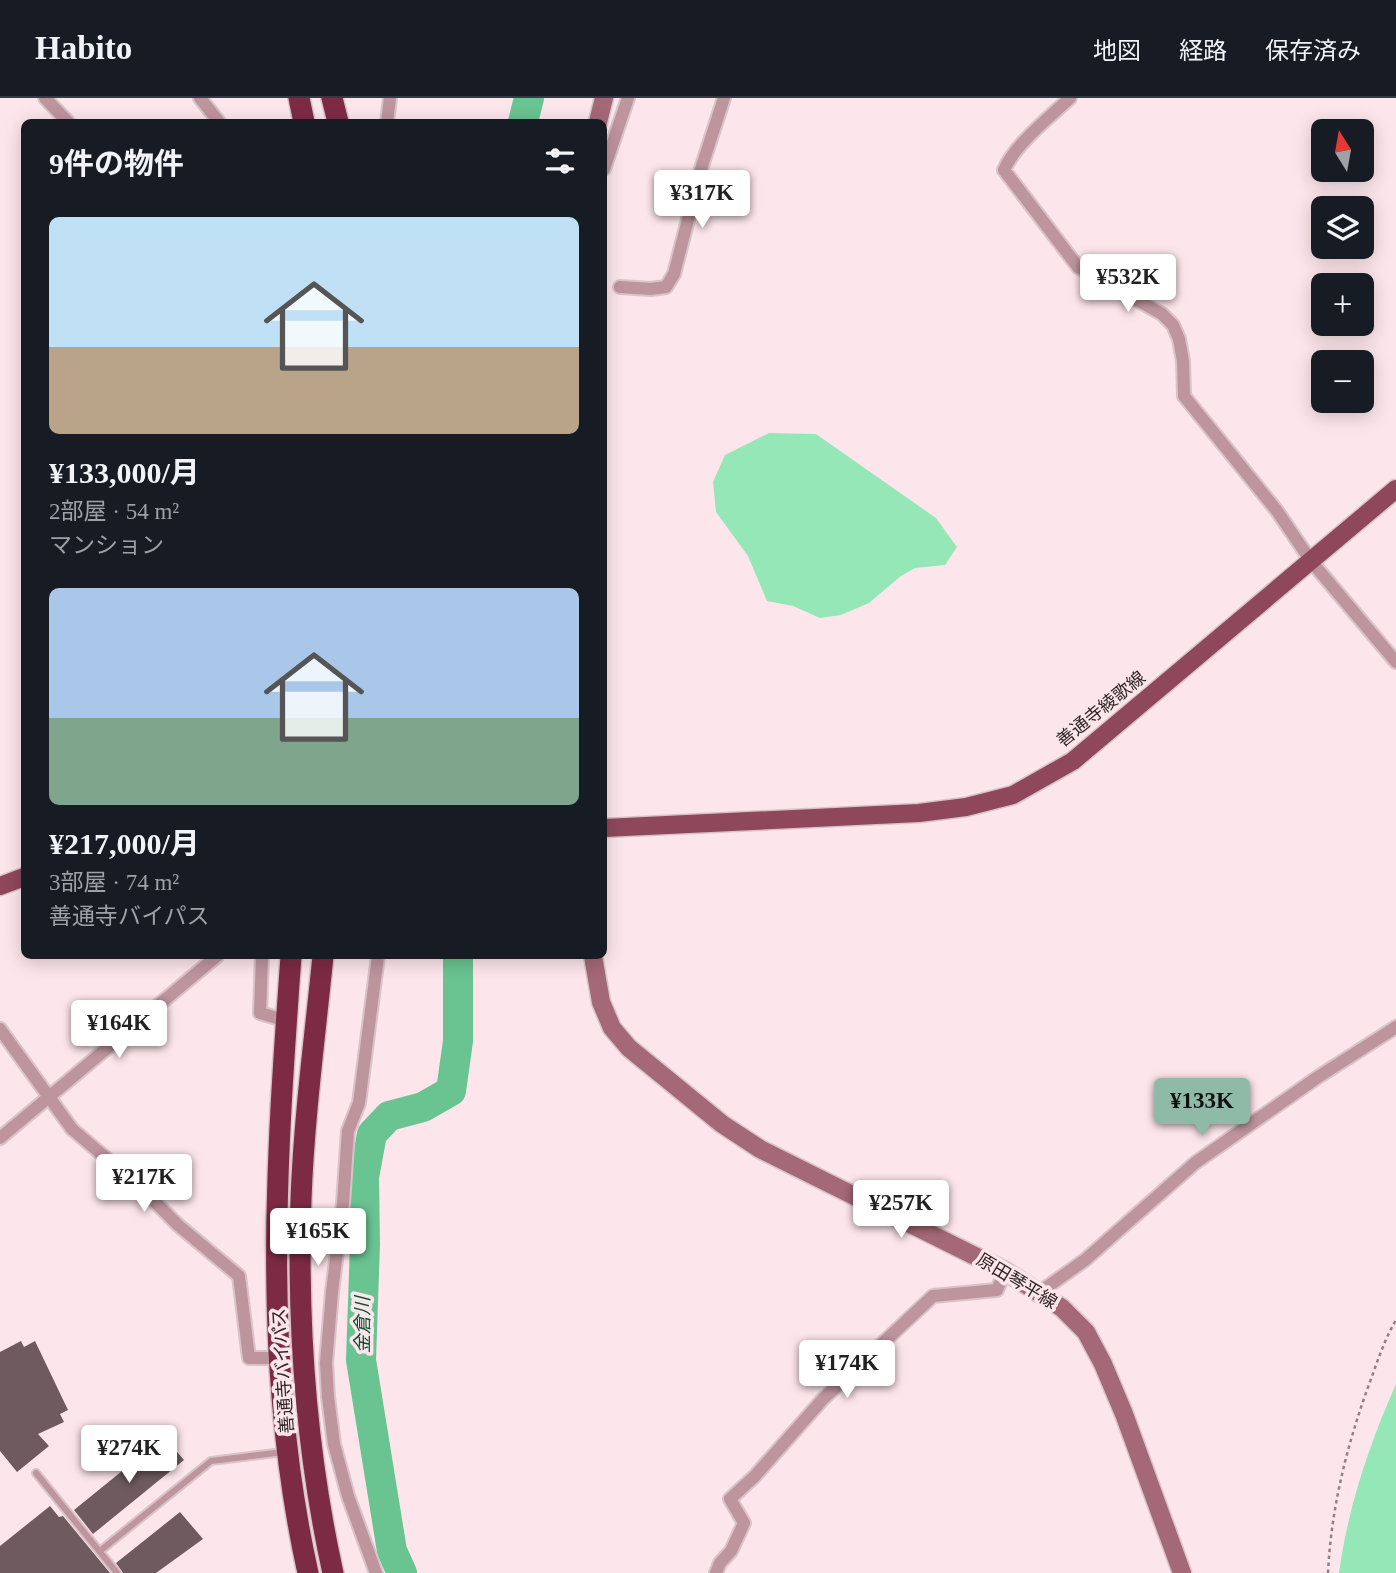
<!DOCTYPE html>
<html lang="ja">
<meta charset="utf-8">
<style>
body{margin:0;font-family:"Times New Roman","Noto Sans JP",serif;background:#20242c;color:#f1f3f6;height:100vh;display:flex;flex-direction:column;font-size:26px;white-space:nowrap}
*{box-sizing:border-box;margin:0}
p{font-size:23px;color:#9ea1a6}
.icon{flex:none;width:38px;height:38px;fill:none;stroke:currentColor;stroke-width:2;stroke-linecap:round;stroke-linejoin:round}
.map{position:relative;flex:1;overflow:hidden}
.panel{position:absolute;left:21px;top:21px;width:586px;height:840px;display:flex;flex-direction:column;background:#171b24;border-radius:10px;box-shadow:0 4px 18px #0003}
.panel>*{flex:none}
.needle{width:46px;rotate:349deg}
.tools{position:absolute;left:1311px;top:21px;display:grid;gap:14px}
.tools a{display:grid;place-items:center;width:63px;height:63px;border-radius:10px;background:#171b24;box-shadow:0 4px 18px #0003;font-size:35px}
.price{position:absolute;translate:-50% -60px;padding:0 16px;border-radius:7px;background:#fff;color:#222;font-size:23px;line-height:46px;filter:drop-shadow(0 2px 4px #0008)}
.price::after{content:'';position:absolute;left:50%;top:42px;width:21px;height:16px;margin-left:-10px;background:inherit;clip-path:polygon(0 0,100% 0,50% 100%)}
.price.active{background:#8fbaa8;color:#111}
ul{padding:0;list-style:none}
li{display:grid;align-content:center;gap:14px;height:371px;padding:0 28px}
li span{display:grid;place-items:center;height:217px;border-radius:10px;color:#555}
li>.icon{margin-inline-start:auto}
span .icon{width:126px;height:126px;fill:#fffc;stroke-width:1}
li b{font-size:30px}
h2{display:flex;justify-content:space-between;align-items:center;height:84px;padding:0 28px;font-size:30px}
header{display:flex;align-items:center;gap:42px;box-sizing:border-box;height:98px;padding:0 35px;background:#171b24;border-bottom:2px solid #363941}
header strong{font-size:33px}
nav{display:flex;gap:38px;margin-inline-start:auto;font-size:24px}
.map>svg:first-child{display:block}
</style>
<header>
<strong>Habito</strong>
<nav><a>地図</a><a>経路</a><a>保存済み</a></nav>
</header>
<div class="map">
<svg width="1396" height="1475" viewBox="0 0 1396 1475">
<rect width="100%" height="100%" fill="#fde6eb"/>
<path fill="#96e7b7" d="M769,335L816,336L936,420L957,449L945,467L915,470L901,478L869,505L841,517L820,520L793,508L767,503L748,458L716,414L713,384L725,357Z
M1396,1286V1475H1339C1348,1409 1369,1347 1396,1286Z"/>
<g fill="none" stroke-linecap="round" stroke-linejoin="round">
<path stroke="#6ac491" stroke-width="30" d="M523,24L529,0
M402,1475L392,1453L361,1262L365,1146L364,1079L372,1036L389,1018L423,1009L451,993L458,943V858"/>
</g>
<path fill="#6f5b5f" d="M21,1243L24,1249L35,1243L68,1312L60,1316L64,1324L38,1336L49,1348L17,1374L0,1353V1254Z
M164,1339L184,1362L93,1436L74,1412Z
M50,1408L59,1419L63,1418L110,1475H0V1448Z
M180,1414L203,1441L156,1475H123L116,1465Z"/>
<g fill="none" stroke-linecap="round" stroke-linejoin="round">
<defs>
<path id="lane" d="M36,1375L117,1475
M100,1453L211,1363L283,1354"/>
<path id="street" d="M45,0L68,24
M200,0L219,24
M1070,0C1050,19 1015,46 1004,72L1078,169L1162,216L1173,227L1179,241L1183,263L1184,298L1277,413L1311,463L1396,564
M387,24L390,0
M604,71L628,0
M620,189L651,191L666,189L674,176L701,71L724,0
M262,858L260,915L287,923
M0,931L72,1031L139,1088L178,1127L239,1178L249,1260H279
M0,1040L217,858
M1040,1194L1085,1162L1195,1065L1318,979L1396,929
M376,1475L348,1398L334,1346L328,1299L326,1265L332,1194L343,1105L348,1033L359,1005L378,858
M716,1475L720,1465L731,1453L744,1425L730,1401L754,1379L823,1301L933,1198L997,1192L1005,1173"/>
<path id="secondary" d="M598,24L604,0
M593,858L601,904L612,930L629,950L722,1026L760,1051L1005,1173L1062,1210L1086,1234L1103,1266L1124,1316L1182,1475"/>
<path id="primary" d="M604,730L919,715L966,709L1013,697L1073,663L1396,391
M0,788L24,779"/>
<path id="highway" d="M299,0L304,24
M332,0L338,24
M291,858C276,1066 262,1269 308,1475
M323,858C315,938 304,1020 301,1101C297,1226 306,1353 333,1475"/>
</defs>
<use href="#lane" stroke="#d8c4c8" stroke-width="10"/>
<use href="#street" stroke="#d8c4c8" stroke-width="16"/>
<use href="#secondary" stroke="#d8c4c8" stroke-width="21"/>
<use href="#primary" stroke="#d8c4c8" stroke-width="21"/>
<use href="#highway" stroke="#d8c4c8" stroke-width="24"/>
<path stroke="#908184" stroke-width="2.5" stroke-dasharray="3.5 3.5" stroke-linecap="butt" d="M1328,1475C1331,1412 1346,1351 1367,1292C1376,1268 1383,1244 1396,1222"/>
<use href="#lane" stroke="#be949d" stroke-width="6"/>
<use href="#street" stroke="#be949d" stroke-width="12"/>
<use href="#secondary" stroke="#a46876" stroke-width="18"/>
<use href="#primary" stroke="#8f485b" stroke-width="18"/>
<use href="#highway" stroke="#7d2b44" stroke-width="21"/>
</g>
<g text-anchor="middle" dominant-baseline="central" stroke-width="7" stroke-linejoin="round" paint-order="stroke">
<g font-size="18" fill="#2f2728" stroke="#fde6eb">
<text transform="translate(1101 611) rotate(-39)">善通寺綾歌線</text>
<text transform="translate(1017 1183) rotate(31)">原田琴平線</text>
<text transform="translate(283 1273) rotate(-94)">善通寺バイパス</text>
</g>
<g font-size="19" font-style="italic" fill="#05502f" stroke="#fde6eb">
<text transform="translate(362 1227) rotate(-90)">金倉川</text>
</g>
</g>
</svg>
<div class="tools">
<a><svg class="needle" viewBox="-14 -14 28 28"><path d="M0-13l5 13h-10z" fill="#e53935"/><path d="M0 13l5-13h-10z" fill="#9ea1a6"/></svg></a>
<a><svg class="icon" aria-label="layers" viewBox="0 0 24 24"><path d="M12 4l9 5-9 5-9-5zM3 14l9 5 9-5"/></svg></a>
<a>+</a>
<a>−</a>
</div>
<b class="price" style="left:702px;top:132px">¥317K</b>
<b class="price" style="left:1128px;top:216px">¥532K</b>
<b class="price" style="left:119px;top:962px">¥164K</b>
<b class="price active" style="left:1202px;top:1040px">¥133K</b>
<b class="price" style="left:144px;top:1116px">¥217K</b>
<b class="price" style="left:901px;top:1142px">¥257K</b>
<b class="price" style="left:318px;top:1170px">¥165K</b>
<b class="price" style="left:847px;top:1302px">¥174K</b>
<b class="price" style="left:129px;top:1387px">¥274K</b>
<section class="panel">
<h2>9件の物件<svg class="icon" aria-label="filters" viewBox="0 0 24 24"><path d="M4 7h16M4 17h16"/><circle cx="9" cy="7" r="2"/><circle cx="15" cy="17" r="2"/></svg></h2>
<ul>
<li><span style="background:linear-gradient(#bfe0f5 60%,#b9a48a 0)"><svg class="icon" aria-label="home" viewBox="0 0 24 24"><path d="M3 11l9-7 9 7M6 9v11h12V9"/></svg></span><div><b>¥133,000/月</b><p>2部屋 · 54 m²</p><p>マンション</p></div></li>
<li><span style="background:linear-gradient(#a9c7e8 60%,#7fa58c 0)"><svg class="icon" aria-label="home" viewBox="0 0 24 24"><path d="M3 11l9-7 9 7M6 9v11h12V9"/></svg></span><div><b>¥217,000/月</b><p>3部屋 · 74 m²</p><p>善通寺バイパス</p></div></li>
</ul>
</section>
</div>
